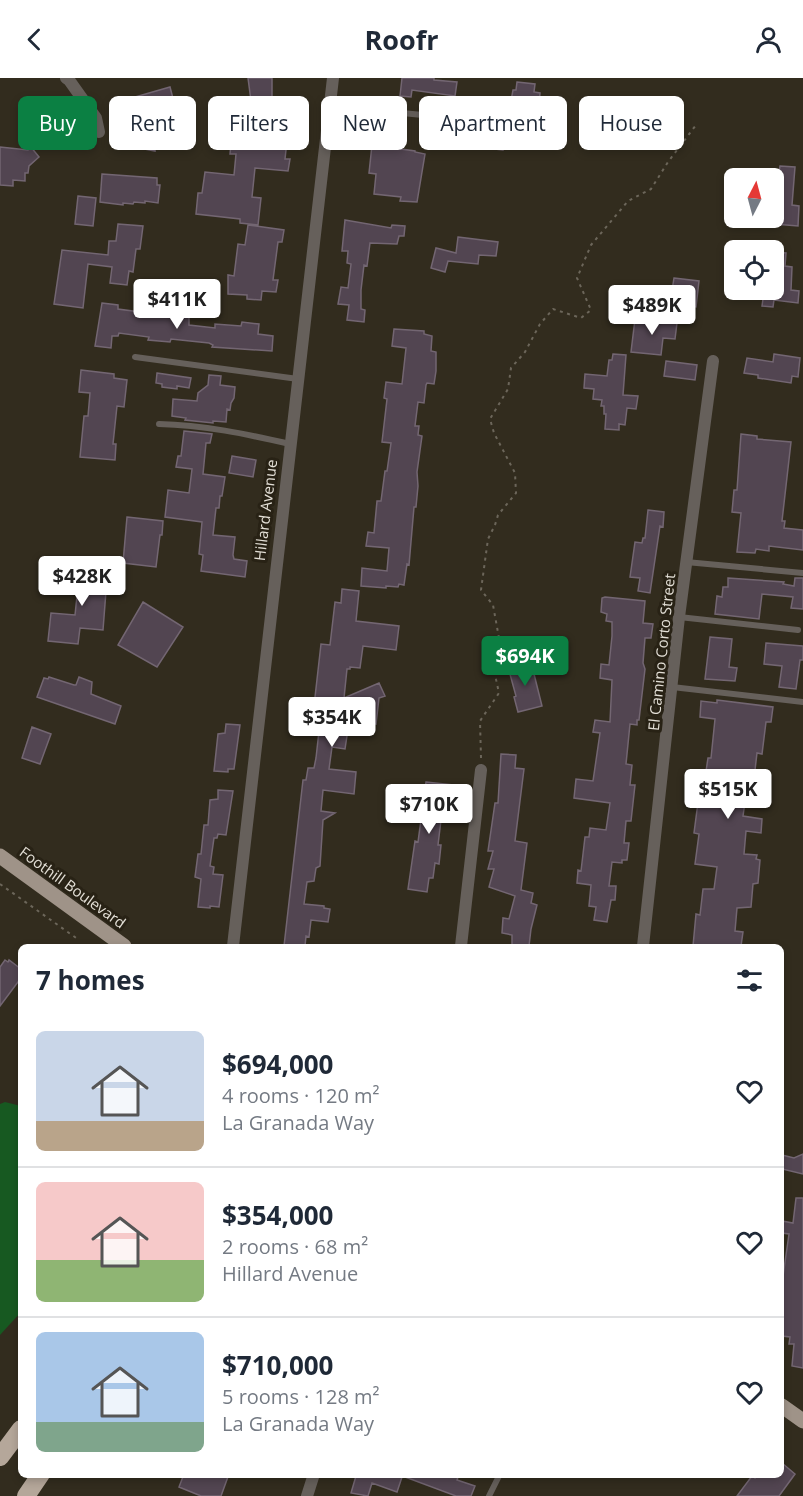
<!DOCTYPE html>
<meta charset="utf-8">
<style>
body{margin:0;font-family:"Open Sans",sans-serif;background:#f2f2f3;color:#1f2937;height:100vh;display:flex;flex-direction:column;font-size:22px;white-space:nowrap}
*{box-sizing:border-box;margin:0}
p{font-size:20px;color:#747a83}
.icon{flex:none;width:33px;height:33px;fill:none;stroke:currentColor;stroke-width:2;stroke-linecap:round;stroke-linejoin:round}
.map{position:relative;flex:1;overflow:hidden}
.drawer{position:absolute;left:18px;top:866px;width:766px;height:534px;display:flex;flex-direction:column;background:#fff;border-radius:9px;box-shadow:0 3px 9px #0003}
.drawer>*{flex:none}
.top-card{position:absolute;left:18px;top:18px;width:768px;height:54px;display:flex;gap:12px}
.needle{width:39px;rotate:6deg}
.fabs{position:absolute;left:724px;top:90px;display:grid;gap:12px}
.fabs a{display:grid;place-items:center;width:60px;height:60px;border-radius:9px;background:#fff;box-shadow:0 3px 9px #0003;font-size:30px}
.price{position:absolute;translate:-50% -51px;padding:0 14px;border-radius:6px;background:#fff;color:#222;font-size:20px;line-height:39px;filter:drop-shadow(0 2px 3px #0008)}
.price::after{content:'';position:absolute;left:50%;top:36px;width:18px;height:14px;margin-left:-9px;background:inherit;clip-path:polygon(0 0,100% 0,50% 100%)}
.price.current{background:#0b8043;color:#fff}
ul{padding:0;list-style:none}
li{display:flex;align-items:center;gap:18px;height:150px;padding:0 18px}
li+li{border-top:2px solid #e0e1e3}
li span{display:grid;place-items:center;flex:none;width:168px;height:120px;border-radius:9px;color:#555}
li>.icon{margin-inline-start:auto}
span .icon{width:72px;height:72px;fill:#fffc;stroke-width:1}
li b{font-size:26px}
h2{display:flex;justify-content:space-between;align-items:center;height:72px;padding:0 18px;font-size:26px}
.tag{padding:0 21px;border-radius:9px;background:#fff;box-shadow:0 3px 9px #0003;font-size:21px;line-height:54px}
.tag.current{background:#0b8043;color:#fff}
header{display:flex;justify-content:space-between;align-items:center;height:78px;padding:0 18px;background:#fff;font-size:27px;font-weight:700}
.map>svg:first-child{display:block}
</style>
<header><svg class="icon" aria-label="back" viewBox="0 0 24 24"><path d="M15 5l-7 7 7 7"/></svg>Roofr<svg class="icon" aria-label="person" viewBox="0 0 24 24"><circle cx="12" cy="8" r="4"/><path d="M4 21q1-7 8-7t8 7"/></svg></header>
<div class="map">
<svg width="803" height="1418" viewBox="0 0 803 1418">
<rect width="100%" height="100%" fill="#322c1e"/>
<path fill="#175921" d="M5,1024L21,1028V1234L0,1257V1026Z"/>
<path fill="#524551" stroke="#736672" stroke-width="1.5" d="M248,0H272V19L292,21L291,37L277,35L237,58L287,63L285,81H290L288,93L255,90L252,119L261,120L258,147L240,145V141L196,136L198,115H202L205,94L234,97L236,76H230L231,65H235L240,27L244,28L245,23H251Z
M402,0H434V2L457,4L455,18L412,12L411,19L400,18Z
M517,4L535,6L534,14L540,15L538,42L551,43L550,54L523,51L522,66H518L517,68L507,67L510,45V28L513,12H516Z
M170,9L175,28L168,30L175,64L155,70V73L139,70L143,51L135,19Z
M377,43L394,45L393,50H396L394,70L415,73V74L425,76L417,124L400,123L401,119L374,116L376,96L369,95L372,67L375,68Z
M473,54L505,57L503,72L476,69L477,66L472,65Z
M0,69L28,72L31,69L39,79L29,88L28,95H25V103L13,102V108L0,107Z
M780,88L795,89L792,127L799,128L798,148L774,146V103H778Z
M102,96L157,100V107H160L158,125L145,123V125L134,124L133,126L123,125V127L100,124Z
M78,118L96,120L93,148L75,146Z
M345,142L391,150L392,147L405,148L404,158H399L397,166L370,165L367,188L364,187L361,212V231L365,232L364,244L347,242L349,227L338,226L341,209L348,210L351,186L347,185L348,173H342Z
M118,146L143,148L140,171H136L133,194L129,193L127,207L110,205L112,189L88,186L83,230L54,226L62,172L108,177L109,163H116Z
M248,147L284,152L282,164H278L273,202H278L276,214L262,213L261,222L247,221V217L228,216V197L234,198L238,166L245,167Z
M458,159L498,164L496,178L479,177L478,186L448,183L445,194L431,190L436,170L456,175Z
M774,174L786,175L785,188L792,189L791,212L799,213L798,225L774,222L773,229L762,228L763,221L744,219L745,212H774Z
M674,200L699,203L696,229L670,225Z
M102,225L118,227V231L140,234V236L170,239V235L189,237V247L215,250V246L241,248L242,244L259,246L258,256L273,258L272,273L212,269L213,267L209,265L171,261L170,264L148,262L149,259L119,255L118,258H112L111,270L95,268Z
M635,241L677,245L675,261L663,260L661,277L631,274Z
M394,251L424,253V256L432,258L431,273L436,274V293L434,306L427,305L426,307L424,325L418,324L415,348H419L418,357L422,358L417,394L418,408L416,429H414L409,487L407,486L404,507L399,506L398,509L386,508V510L361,508L362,490L387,493L389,470L366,468L368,454L374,455L377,423H381L385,393H387L391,365L382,364L387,321L384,320L386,304L402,306L406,270L392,268Z
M613,276L626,277L623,317L638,318L636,331L627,330L625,347L619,346V352L605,351L606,336H604V328H601L602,322L593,321L594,311L584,310L585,296L607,298L609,282H612Z
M774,276L800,280L798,299L792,298L791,305L758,300V297L744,295L747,280L773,284Z
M666,283L697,287L695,302L664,298Z
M81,292L114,296V300L127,302L124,329L117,328L113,366H116L115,382L80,379L84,338H88L90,315L79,314Z
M157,295L191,300L189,310L177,308V311L162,309V306L156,305Z
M209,297L221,298L220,307L235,309L234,320L231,325L230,332L227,331L226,344L213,343V345L185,342L186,340L172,338L173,321L197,323L198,315L208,307Z
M184,353L212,356L210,365H206L203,396L225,399L222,418H220L219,430H216L213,457L235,459L233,477L234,481L247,483L245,499L201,493L203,477L199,476L202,444L165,439L168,412L189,415L192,391L176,389L178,378H181Z
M741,356L757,358V361L791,364L782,443H785L784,450L803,452V472L769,468V473L756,471L755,475L737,474L741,435L732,434L734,412H737Z
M232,378L256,382L253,399L229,395Z
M648,432L664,434L663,449L660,448L650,515L638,513L640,500L630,499L635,464L642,465L643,460H645Z
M127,439L163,443L162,457H160L156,489L123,485Z
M73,485L105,489L102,512L106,513L103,552L80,550L78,566L48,563L51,535L75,537L79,499L72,498Z
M728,500L784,504L783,506L794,508L795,500H803V531L791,530L793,519L762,516L759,541L715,536L717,518L722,519L723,509H728Z
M342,511L359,513L356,543L399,548L396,572L363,568L360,590L350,589V591H347L344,620L379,605L385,618L379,620L376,646L366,644L365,647L349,645L345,671L332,669L329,691L356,694L354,716L323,712L321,733L335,735L323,742L320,788L316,790L314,803L307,804L304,826L324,828V830L330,831L328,844L311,842L309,859L306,858L305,868H284L303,702H306L308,690H314L316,680L320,644L309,642L311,627L314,628L321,566L330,567L335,524L341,525Z
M605,519L645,523L643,545L653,546L651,560H645L643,585L645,591L639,642H637V647L630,646L626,686L632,687L630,707H635L631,743H626L624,765H629L627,782H622V785L612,784L609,808H616L615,822H611L607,844L594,842L596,829L589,828L591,807L577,805L578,792L581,793L585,759H589L590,750L606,752L610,725L574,720L576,701L593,703L600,655L593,654L595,642L610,644L612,602L600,600L601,586L609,587L612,558V544L606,543L607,536L601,534L602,520Z
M143,524L183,549L157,589L118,567Z
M710,559L732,561L729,589L737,590L735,603L705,601Z
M766,565L803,568V582H800L796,611L779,609L782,588L764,586Z
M531,584L542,628L518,634L514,619L516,618L508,589Z
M49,599L74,607H76L79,599L92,604L91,616L121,628L115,646L37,619L44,600L48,601Z
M717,622L773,629L771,644H766L762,676L757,675L755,692H746L745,695L743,694L741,712L743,713L742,719L745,724L743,738L762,741L761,755L746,753L744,776L757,777L756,781L760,782L758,805L753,806L751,829L737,830L735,853L743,854L741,868H693L696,836L700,837L703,811H714L717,789L695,786L699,756L694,755L697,732L700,713H703L708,680H711L715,641L700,639L701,623L717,625Z
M226,646L240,647L234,691H228V694L214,693L218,656L225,655Z
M32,649L51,656L40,686L22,680Z
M501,676L516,677L515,690L524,691L515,763L527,765L521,812L533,815L531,825L537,827L531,851L529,868H512V857L502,855L503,840L509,841L515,818L489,809L494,791H488L493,773H488L495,725H498Z
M426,704L453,707L450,729H447L445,742H441L438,767H441L439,786L435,785L433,800H429L427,814L408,811L415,763L418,764Z
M218,712L233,713L226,757L218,756L217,760H214L210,788L214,789L213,796L223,797L219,829L210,828V830L198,829L201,801L195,799L198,776H201L204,747H208L210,722L218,721Z
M5,882L8,884L9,882L21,891V900L0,928V889Z
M803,1076V1096L782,1091V1077L794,1080Z
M796,1120H803V1290L792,1288L794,1266H789L790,1259L782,1258V1205L789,1156L782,1155V1143L793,1145Z
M782,1385L795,1396L779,1418H737L752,1398L755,1400L758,1396H782Z
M184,1396H229L221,1418H201L179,1409Z
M353,1396H403L397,1414L372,1405L368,1418L351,1415L356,1398Z
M405,1396H459L457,1402L475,1408L471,1418H456L405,1399Z"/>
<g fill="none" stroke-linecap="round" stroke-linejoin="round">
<path stroke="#6c665a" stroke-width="2" stroke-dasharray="3 4.5" stroke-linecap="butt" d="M481,680L480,643L499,615L492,583L499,560L493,527L481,512L488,461L495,447L498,437L516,415L515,395L494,355L490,341L508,311L511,290L525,274L540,246L553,231L581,240L591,232L577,200L591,167L628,123L651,111L668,84L696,47
M0,806L79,862"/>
<path stroke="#66605b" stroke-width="6" d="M330,28L505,45
M135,279L298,301
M159,346C204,347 246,356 290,366
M686,484L803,495
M679,539L798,552
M672,609L803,624
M489,1418L500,1396"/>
<path stroke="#66605b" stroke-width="12" d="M66,0L69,2L96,40L99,54
M233,868L333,0
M461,868L481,692
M643,868L679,539L713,283
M307,1418L314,1396"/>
<path stroke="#9f9388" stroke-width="15" d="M0,778L124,868
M782,1328L803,1343"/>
<path stroke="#b5a79a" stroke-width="18" d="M0,1379L21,1351
M26,1418L41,1396"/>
</g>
<g text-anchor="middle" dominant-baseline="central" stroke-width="6" stroke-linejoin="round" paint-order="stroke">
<g font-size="15" fill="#e3dfd6" stroke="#282215">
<text transform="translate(265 432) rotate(-83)">Hillard Avenue</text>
<text transform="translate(661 574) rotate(-84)">El Camino Corto Street</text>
<text transform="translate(73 809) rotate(36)">Foothill Boulevard</text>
</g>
</g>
</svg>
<div class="fabs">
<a><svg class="needle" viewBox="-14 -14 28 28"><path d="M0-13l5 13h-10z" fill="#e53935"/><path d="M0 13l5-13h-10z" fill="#747a83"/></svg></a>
<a><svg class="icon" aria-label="locate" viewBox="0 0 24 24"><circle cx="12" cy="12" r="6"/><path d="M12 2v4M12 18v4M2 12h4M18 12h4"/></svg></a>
</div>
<b class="price" style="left:177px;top:252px">$411K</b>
<b class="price" style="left:652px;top:258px">$489K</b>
<b class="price" style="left:82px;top:529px">$428K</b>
<b class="price current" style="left:525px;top:609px">$694K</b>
<b class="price" style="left:332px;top:670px">$354K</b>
<b class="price" style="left:728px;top:742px">$515K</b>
<b class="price" style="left:429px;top:757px">$710K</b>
<div class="top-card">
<a class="tag current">Buy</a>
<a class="tag">Rent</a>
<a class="tag">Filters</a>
<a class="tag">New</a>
<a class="tag">Apartment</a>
<a class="tag">House</a>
</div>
<section class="drawer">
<h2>7 homes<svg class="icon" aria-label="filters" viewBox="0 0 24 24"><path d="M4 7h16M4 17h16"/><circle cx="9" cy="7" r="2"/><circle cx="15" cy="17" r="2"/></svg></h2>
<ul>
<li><span style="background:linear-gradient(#c9d6e8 75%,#b9a48a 0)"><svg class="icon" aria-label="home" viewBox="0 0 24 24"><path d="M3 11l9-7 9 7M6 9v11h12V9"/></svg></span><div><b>$694,000</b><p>4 rooms · 120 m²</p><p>La Granada Way</p></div><svg class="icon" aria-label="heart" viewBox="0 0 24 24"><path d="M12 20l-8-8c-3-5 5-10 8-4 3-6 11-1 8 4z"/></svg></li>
<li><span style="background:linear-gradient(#f6c9c9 65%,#8fb573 0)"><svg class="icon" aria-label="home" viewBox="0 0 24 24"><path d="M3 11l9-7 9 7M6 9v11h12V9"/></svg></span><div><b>$354,000</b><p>2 rooms · 68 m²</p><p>Hillard Avenue</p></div><svg class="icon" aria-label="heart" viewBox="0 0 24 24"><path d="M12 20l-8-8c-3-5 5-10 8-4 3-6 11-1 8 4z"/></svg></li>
<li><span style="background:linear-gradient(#a9c7e8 75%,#7fa58c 0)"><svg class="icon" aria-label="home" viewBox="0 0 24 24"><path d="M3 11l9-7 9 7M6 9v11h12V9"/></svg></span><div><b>$710,000</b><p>5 rooms · 128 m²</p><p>La Granada Way</p></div><svg class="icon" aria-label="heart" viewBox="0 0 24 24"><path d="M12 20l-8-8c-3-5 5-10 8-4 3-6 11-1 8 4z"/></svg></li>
</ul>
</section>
</div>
